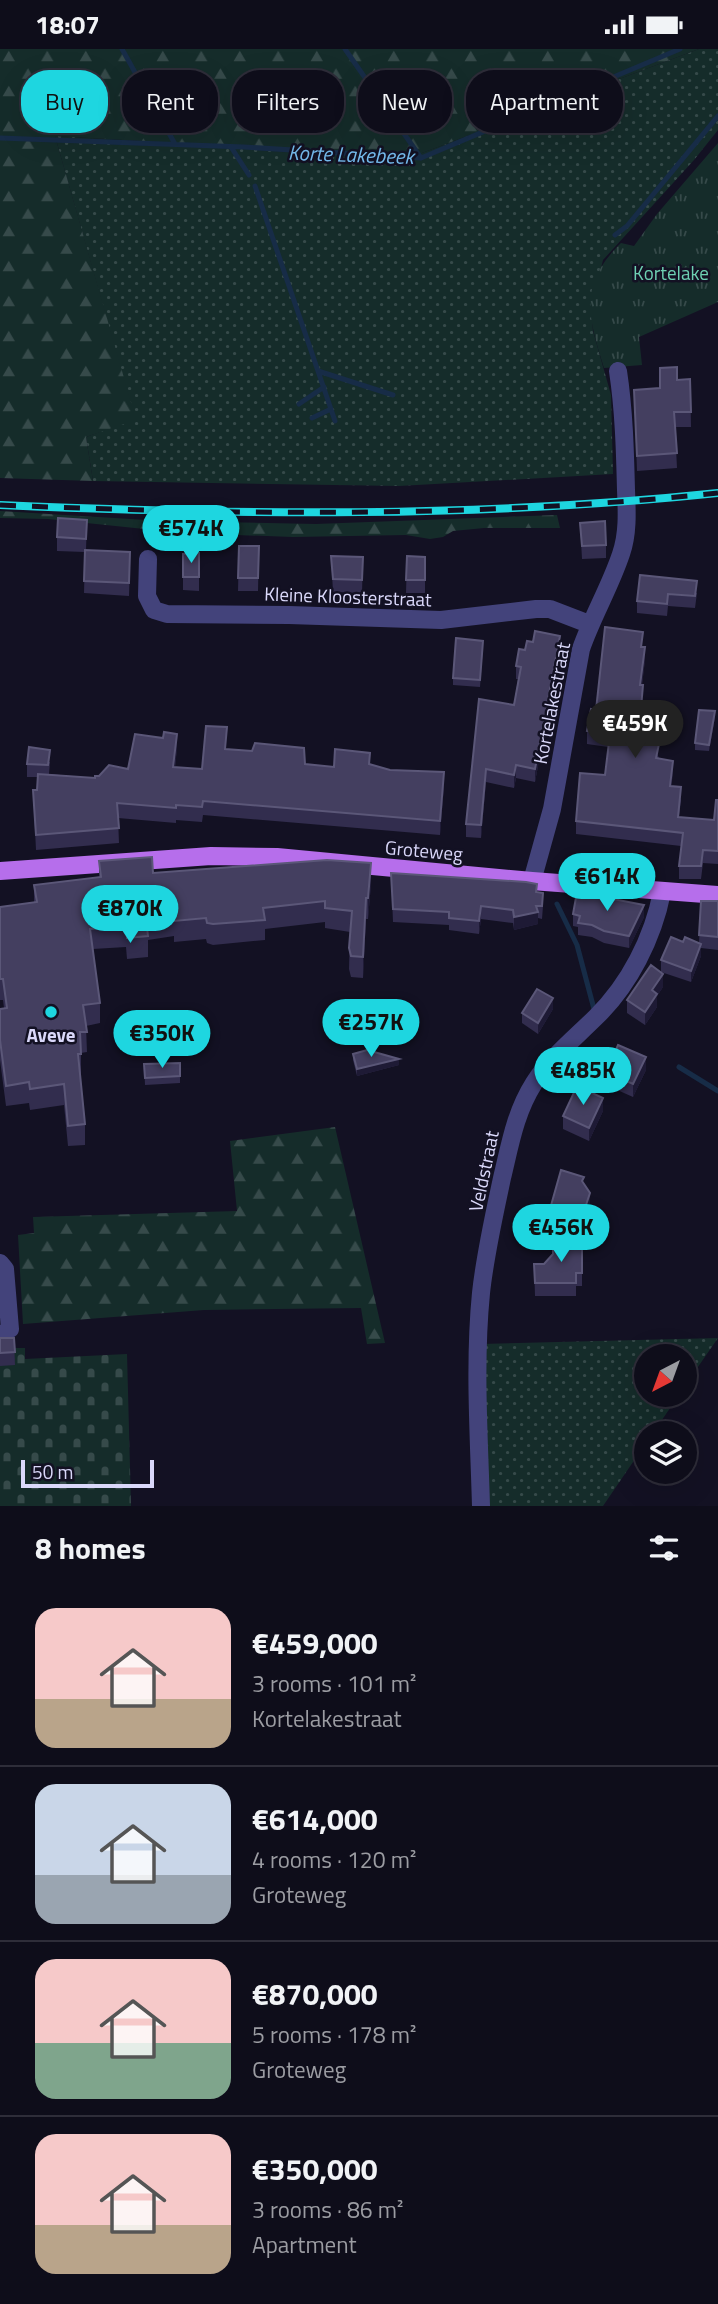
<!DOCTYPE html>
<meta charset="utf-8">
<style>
body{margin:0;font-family:"Titillium Web",sans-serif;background:#171623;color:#f1f3f6;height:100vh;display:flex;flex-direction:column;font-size:26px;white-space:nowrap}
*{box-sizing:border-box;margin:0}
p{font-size:23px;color:#9b9ca2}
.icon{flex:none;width:38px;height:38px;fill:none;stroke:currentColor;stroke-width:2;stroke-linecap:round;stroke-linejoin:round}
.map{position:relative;height:1457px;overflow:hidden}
.details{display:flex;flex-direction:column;background:#0e0d1a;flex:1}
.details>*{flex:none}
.top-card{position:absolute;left:21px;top:21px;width:677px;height:63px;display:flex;gap:14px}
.needle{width:46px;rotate:221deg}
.buttons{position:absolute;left:634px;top:1295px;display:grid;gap:14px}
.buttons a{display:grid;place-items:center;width:63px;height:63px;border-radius:50%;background:#0e0d1a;box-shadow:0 7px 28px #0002,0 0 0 2px #2e2d39;font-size:35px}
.scale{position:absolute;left:21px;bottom:18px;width:133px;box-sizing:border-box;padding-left:7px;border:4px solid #dad8fa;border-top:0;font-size:19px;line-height:24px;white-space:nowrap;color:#dad8fa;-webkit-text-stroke:5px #131123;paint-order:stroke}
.price{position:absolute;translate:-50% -60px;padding:0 16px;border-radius:24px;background:#1ed6e0;color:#111;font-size:23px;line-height:46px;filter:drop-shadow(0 2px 4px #0008)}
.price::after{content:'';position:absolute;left:50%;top:42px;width:21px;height:16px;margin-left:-10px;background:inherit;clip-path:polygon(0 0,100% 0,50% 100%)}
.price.on{background:#222;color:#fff}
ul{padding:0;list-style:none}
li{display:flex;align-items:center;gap:21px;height:175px;padding:0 35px}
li+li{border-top:2px solid #2e2d39}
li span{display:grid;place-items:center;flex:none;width:196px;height:140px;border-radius:21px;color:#555}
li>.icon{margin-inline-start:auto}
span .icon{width:84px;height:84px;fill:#fffc;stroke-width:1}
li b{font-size:30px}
h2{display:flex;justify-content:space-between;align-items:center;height:84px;padding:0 35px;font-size:30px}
.pill{padding:0 24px;border-radius:28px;background:#0e0d1a;box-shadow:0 7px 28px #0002,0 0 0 2px #2e2d39;font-size:24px;line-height:63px}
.pill.on{background:#1ed6e0;color:#111}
.status{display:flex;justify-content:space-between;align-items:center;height:49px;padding:0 35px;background:#0e0d1a;direction:ltr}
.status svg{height:19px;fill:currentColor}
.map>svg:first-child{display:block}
</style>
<div class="status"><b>18:07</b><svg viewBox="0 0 49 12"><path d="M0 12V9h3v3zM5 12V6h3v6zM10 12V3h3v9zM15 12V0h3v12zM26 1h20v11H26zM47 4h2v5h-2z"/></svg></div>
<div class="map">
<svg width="718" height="1457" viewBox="0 0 718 1457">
<defs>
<pattern id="grass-dots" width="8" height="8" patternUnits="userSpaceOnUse" patternTransform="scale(1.75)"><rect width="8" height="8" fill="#152c2a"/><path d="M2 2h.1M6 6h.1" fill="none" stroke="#364a4a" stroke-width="1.8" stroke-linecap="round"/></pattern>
<pattern id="forest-firs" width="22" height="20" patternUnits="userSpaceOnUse" patternTransform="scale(1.75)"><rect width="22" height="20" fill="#152c2a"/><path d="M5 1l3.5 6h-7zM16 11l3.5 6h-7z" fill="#364a4a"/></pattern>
<pattern id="cemetery-stones" width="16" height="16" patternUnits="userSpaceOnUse" patternTransform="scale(1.75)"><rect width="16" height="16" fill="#152c2a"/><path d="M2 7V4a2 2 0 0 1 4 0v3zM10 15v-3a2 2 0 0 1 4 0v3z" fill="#364a4a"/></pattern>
<pattern id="park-tufts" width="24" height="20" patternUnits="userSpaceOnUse" patternTransform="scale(1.75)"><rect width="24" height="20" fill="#152c2a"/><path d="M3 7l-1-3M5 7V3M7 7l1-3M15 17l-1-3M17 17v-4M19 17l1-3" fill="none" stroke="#364a4a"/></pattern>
</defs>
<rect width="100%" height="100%" fill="#131123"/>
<path fill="url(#grass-dots)" d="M699,0H718V81L694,111L603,211L591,260L593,282L611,346L613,425L399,437L93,432L86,388L135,370L55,87L411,108Z
M718,1289L684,1338V1307H646V1346H679L653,1384H646V1394L603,1457H486L481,1295Z"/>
<path fill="url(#forest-firs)" d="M0,0H699L411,108L55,87L136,371L86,388L93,432L0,429Z
M0,462L163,472L316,475L557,466L560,479H484L453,482L443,488L430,490L406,486L293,488L183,484L48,470L0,469Z
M335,1078L385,1294L367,1295L361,1259L204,1261L23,1275L18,1186L34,1184L33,1168L237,1162L230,1092Z"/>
<path fill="url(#cemetery-stones)" d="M0,1299H25V1310L127,1305L131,1457H0Z"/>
<path fill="url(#park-tufts)" d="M718,94V253L639,288L642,316L604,319C588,267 578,236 621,194L634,197L657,165Z"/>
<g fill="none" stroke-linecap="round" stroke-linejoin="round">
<path stroke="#172c47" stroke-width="5" d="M122,0L175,95
M345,0L421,109
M0,89L244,98L421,109L680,0
M231,98L249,126
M255,137L335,372
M615,186L627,177L718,67
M318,322L393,346
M299,355L324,338
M312,369L331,360
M557,855L577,896L594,960
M679,1018L718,1042"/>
<path stroke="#43437b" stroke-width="18" d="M148,510L147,547L154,561L167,565L289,566L441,571L536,560H550L589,575
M532,832L552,760L581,600C592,568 610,538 621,505C628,485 627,463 626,441C625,401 624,362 618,322
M0,1214L5,1220L10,1280L0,1287
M481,1457C479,1386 474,1315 481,1244C485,1206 494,1167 502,1129C510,1096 515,1064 534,1034C550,1009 575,989 596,968C629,936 653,889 662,843"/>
<path stroke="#b66eeb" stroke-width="18" d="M0,822L211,807L277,808L532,832L718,846"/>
<defs>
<path id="rail" d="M0,456C240,466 479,469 718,444"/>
</defs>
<use href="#rail" stroke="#1ed6e0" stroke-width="8"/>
<use href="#rail" stroke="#131123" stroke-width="5" stroke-dasharray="16" stroke-linecap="butt"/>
</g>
<path fill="#322d4e" d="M690,330L691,378H675L677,419L637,422L634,341L660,339L677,331Z
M87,471L86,501L130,516L129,547L84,544L85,503L57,502V488Z
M580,474L606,496V509L582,510Z
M239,497H259L258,542H238Z
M199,504V542L183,541V505Z
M331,507L363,508L362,544L333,543Z
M407,507L425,508V544H406Z
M640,526L697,544L695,559L668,557L667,567L637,564V552Z
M483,598L480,638L453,636V629Z
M642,598L645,611L642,636L643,649L641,672L633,671L631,685L653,695L659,709L673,724L671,737L681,751L679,768L714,771L718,751V815L703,814L701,830H679V817L681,797L576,785V772L605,726L608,698L587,695V682L596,661Z
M560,600L535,733L516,729L514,739L486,733L481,789L466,788V775L479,650L514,656L518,630H516V617L525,601Z
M715,668L709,702L695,701V694Z
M177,699L175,719L202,720L226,700L305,715L334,718L370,715L444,737L440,786L203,766L202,773L176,771V774L118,769L119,794L36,801L33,741H37L38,728H27V715L50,713L49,725L95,729L99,727L128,720Z
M99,812L153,824L371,835L368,870H366L363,929L351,928L349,920L350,883L325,879V873L265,880V891L213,896L207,894L206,890L174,893V887L148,891V908L127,910L126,898L93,900L100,954V974L86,977L87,1003L81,1004V1026H80L85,1075V1096L68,1097L64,1056L30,1061L29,1054L6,1057L0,1011V960L4,959L3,951H0V858L34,853V836L99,828Z
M391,824L537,843L543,857L542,870L538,869V875L514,881L513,874L481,870L479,885L449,881V876L393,873Z
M701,852H718V901L701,899V907L691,933L661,923V911L683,893L699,894Z
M573,865L644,868L629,899L604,894L592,888L578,886V878L573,877Z
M663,938L657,947V958L645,976L627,964V951Z
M553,960L538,985L522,974V964Z
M353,1005L399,1016L357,1027L353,1011Z
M144,1015L180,1027V1034L145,1036Z
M646,1021L633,1048L606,1036V1023Z
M603,1062L589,1092L563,1080V1067Z
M584,1135L590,1157L584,1176L573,1180L550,1173V1160Z
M575,1193H582V1237H576V1247H535L534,1215H544Z
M0,1289H14L15,1316L0,1317Z"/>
<path fill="#1e1a35" d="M560,587V600L535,733V720Z
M645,598V611L640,649V636Z
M643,636V649L641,672V659Z
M633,658V671L629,697V685Z
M715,662V668L709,702V696Z
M177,685V699L173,733V718Z
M673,712V724L670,750V737Z
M516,716V729L514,739V726Z
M486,720V733L481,789V776Z
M444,723V737L440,786V772Z
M371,814V835L368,870V849Z
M366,849V870L363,929V908Z
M644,856V868L629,899V887Z
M481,857V870L479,885V872Z
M538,863V875L514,881V868Z
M701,895V907L691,933V922Z
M663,925V938L657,947V958L645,976V963L652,941Z
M553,949V960L538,985V974Z
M646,1008V1021L633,1048V1035Z
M399,1010V1016L357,1027V1020Z
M603,1049V1062L589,1092V1079Z
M590,1144V1157L584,1176L573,1180V1167Z"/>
<path fill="#443f60" stroke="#5b5778" stroke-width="2" d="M677,318V331L690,330L691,363H674L677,404L637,407L634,341L660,339V319Z
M58,469L87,471L86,490L57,488Z
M605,472L606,496L582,497L580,474Z
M239,497H259L258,529H238Z
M85,501L130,503L129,534L84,532Z
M199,504V528H183V505Z
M331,507L363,508L362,531L333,530Z
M407,507L425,508V531H406Z
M640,526L697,532L695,547L668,545L667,555L637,552Z
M605,578L643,583L641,598H645L640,636H643L641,659L633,658L629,685L653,688L652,695H659L656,709L673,712L670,737L681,738L678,768L714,771L716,751H718V802L703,801L701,817H679L683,784L576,772L580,724L605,726L610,685L587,682L591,660L596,661Z
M535,582L560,587L535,720L516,716L514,726L486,720L481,776L466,775L479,650L514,656L521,618L516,617L519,600L525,601L527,592L533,593Z
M456,589L483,592L480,631L453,629Z
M699,661L715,662L709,696L695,694Z
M206,677L227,678L225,700L252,702L255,694L304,699L305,715L334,718L335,700L370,704L369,715L390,721L444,723L440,772L203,752L202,758L176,756V759L117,754L119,779L36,786L33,741H37L38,725L95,729V727H99L109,716L128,720L135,685L163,689L164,683L177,685L173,718L202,720Z
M29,698L50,701L48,716L27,715Z
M152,808L153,824L327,811L371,814L368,849H366L363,908L351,907L349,899L352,862L325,859V852L263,859L265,871L213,875L207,874L206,869L174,872V867L146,870L148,887L127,889L126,877L90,880L100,954L83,956L87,983H80L81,1005H78L85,1075L68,1077L64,1035L30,1040L29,1033L6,1037L0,991V960L7,959L3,930H0V858L37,853L34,836L101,828L99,812Z
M391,824L526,833L537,835L536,843L543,844L542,857H536L538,863L514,868L513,861L481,857L479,872L449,869V863L393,860Z
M577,843L644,856L629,887L604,882L592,876L578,874L580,867L573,865Z
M701,852H718V888L699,886Z
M671,888L683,893L685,888L701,895L691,922L661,911Z
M651,916L663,925L652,941L657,945L645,963L627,951Z
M537,940L553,949L538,974L522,964Z
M618,996L646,1008L633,1035L606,1023Z
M367,1001L399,1010L357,1020L353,1005Z
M180,1014V1027L145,1029L144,1015Z
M577,1037L603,1049L589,1079L563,1067Z
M561,1121L584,1128L582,1132L590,1144L584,1162L573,1167L550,1160Z
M575,1191V1193H582V1224H576V1234H535L534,1215H544L553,1205V1194Z
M0,1289H14L15,1303L0,1304Z"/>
<circle fill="#1ed6e0" stroke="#131123" stroke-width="2.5" cx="51" cy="963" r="7"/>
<g text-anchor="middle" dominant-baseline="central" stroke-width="5" stroke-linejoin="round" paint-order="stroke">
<g font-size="19" fill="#6ed0b3" stroke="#131123">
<text x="671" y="223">Kortelake</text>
</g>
<g font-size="19" fill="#dad8fa" stroke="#131123">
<text transform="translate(348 547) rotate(2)">Kleine Kloosterstraat</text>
<text transform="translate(551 654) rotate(-79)">Kortelakestraat</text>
<text transform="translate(424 801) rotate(5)">Groteweg</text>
<text transform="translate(483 1122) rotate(-78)">Veldstraat</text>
</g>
<g font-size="19" font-weight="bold" fill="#dad8fa" stroke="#131123">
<text x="51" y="985">Aveve</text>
</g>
<g font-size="21" font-style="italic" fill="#74baec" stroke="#131123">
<text transform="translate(351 105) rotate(2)">Korte Lakebeek</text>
</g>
</g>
</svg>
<div class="buttons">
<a><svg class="needle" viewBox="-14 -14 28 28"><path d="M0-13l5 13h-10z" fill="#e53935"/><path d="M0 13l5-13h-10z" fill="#9b9ca2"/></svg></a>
<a><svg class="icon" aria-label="layers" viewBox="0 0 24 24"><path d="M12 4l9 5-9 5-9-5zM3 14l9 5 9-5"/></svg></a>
</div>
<div class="scale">50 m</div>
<b class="price" style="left:191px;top:516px">€574K</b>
<b class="price on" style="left:635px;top:711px">€459K</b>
<b class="price" style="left:607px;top:864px">€614K</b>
<b class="price" style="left:130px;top:896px">€870K</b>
<b class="price" style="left:371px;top:1010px">€257K</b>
<b class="price" style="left:162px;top:1021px">€350K</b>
<b class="price" style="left:583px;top:1058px">€485K</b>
<b class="price" style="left:561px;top:1215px">€456K</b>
<div class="top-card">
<a class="pill on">Buy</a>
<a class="pill">Rent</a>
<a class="pill">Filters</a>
<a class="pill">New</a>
<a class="pill">Apartment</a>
</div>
</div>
<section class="details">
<h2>8 homes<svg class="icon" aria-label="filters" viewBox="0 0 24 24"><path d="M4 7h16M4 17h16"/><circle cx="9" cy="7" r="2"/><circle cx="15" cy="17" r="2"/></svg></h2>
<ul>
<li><span style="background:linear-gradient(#f6c9c9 65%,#b9a48a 0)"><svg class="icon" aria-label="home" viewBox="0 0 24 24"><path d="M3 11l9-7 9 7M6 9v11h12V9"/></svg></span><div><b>€459,000</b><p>3 rooms · 101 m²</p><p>Kortelakestraat</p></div></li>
<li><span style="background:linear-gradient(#c9d6e8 65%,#9aa5b1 0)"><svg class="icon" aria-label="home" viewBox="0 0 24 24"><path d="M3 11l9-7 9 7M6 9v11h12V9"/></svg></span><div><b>€614,000</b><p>4 rooms · 120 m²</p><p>Groteweg</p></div></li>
<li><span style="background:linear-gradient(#f6c9c9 60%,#7fa58c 0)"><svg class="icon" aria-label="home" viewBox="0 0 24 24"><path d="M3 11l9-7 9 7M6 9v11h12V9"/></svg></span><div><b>€870,000</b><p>5 rooms · 178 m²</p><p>Groteweg</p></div></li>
<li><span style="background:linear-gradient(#f6c9c9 65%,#b9a48a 0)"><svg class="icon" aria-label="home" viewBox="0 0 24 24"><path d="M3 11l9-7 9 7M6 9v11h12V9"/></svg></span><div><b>€350,000</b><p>3 rooms · 86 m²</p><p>Apartment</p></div></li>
</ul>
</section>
